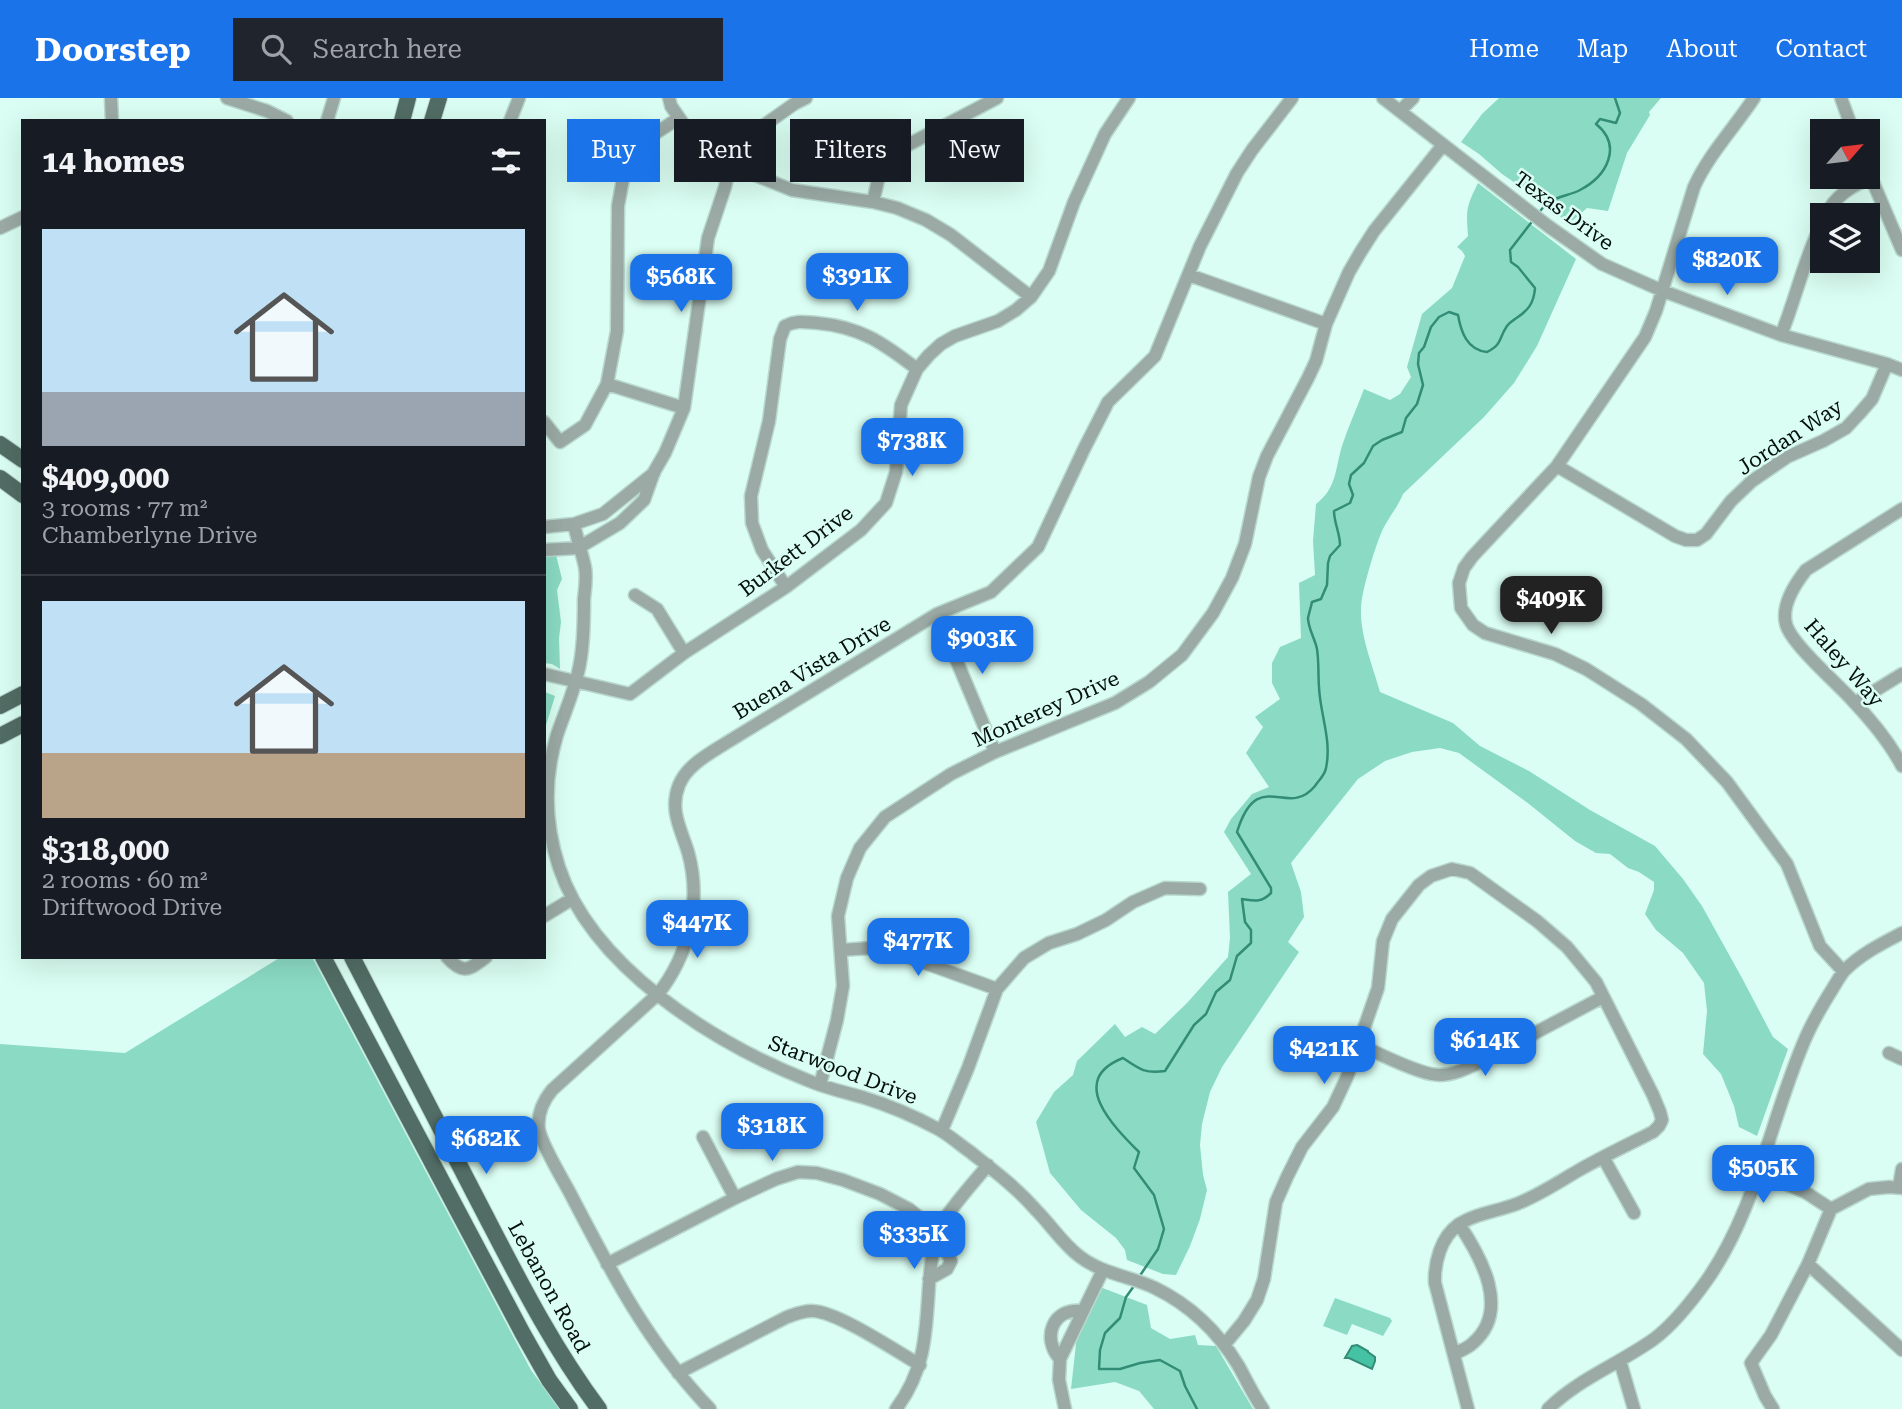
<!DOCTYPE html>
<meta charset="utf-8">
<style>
body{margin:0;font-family:"Roboto Serif",serif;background:#20242c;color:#f1f3f6;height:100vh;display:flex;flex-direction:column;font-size:26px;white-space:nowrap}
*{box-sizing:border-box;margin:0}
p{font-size:23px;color:#9ea1a6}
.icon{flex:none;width:38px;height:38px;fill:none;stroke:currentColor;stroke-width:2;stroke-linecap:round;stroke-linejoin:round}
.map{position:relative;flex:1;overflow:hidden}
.drawer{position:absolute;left:21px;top:21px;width:525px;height:840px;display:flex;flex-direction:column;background:#171b24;border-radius:0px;box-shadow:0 7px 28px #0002}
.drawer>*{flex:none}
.top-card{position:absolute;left:567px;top:21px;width:665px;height:63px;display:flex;gap:14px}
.needle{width:46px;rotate:62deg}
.fabs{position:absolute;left:1810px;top:21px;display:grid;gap:14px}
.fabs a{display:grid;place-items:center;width:70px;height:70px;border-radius:0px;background:#171b24;box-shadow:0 7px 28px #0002;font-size:35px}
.price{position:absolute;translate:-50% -60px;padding:0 16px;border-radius:14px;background:#1a73e8;color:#fff;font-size:23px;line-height:46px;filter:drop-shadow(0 2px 4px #0008)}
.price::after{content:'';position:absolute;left:50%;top:42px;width:21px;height:16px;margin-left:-10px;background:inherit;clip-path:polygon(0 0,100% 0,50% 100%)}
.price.active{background:#222;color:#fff}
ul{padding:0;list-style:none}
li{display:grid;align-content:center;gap:14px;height:371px;padding:0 21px}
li+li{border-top:2px solid #363941}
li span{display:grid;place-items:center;height:217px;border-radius:0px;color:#555}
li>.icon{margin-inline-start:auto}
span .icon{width:126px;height:126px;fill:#fffc;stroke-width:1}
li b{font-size:30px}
h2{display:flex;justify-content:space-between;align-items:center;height:84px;padding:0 21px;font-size:30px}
.pill{padding:0 24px;border-radius:0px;background:#171b24;box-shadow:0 7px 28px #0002;font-size:24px;line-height:63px}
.pill.active{background:#1a73e8;color:#fff}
header{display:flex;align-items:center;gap:42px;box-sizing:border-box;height:98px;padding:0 35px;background:#1a73e8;color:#fff}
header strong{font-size:33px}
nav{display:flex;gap:38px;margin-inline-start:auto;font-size:24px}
.search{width:490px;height:63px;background:#20242c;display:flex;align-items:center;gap:18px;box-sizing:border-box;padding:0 24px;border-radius:0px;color:#9ea1a6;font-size:26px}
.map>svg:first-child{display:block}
</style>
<header>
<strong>Doorstep</strong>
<div class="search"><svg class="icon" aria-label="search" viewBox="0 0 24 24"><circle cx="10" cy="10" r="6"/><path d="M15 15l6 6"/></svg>Search here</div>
<nav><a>Home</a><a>Map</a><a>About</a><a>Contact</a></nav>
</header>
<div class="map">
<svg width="1902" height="1311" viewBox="0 0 1902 1311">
<rect width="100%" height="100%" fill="#dafef3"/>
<path fill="#8bdbc4" d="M1499,0H1661L1649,14L1650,17L1627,55L1608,113L1587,110L1573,122L1566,123L1531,96L1502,76L1479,56L1461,44L1482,16Z
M1478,85L1576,161L1537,248L1514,285L1484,319L1403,396C1397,411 1386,422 1380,438C1374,453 1361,495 1361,511C1360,538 1373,568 1380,594L1453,625L1480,648L1529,673L1590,712L1655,748L1683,781L1702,808L1742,880L1773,939L1788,951L1757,1038L1739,1029L1734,1008L1721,976L1703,956L1707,913L1704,885L1683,855L1656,832L1645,816L1654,792V784L1639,774L1628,770L1610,756L1596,755L1575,743L1529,706L1459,655L1440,650L1412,654L1385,663L1358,681L1291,765L1301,794L1304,819L1288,844L1299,854L1222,969L1210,994L1202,1026L1200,1047L1203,1077L1207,1092L1200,1121L1190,1148L1176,1177L1163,1176L1127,1162L1125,1152L1116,1140L1081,1112L1050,1075L1036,1024L1054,994L1073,977L1077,963L1115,926L1125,939L1142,929L1155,936L1187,905L1228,859L1230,840L1228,794L1251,776L1224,734L1231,721L1252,696L1269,689L1246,655L1263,629L1255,619L1280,601L1272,585V565L1280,549L1301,540L1299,485L1315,477L1313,443L1316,406C1337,390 1335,371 1342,348C1348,329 1357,310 1364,291L1390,302L1400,296L1411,279L1407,269L1422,216L1452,190L1465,158L1462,153L1457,149L1468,138C1466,112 1466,109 1478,85Z
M556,457L562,481L557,492L561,524L559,540L560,571L552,566L544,565V458Z
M545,586V594L555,598L544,634Z
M281,859H312L531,1272L559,1311H0V946L125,955Z
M1100,1189L1147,1207L1151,1230L1170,1241L1195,1237L1198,1247L1216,1248L1253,1311H1154L1139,1293L1115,1284L1071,1291L1077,1237Z
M1335,1200L1390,1220L1392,1223L1383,1238L1352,1226L1347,1237L1323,1228Z"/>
<path fill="#45c2a4" stroke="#328c76" stroke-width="2" d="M1357,1247L1368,1253V1254L1375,1259V1263L1372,1271L1349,1260H1345L1352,1248Z"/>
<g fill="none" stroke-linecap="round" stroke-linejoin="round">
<path stroke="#328c76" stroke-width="2.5" d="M1538,116C1541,112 1545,106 1549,104C1558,98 1571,97 1580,92C1607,78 1623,48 1596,26L1600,21L1616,25L1620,15L1615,0
M1139,1179L1158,1151L1164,1131L1154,1097L1134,1070L1139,1054C1113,1028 1067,982 1123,960C1139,971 1145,976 1165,973L1194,927L1206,916L1216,894L1230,882L1237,858L1251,845V832L1245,824L1242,801C1255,803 1261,805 1271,795V790L1237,734C1258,667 1287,722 1315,688C1319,682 1325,677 1326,670C1332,642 1320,616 1319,589C1318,576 1319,564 1317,551C1315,541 1308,530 1308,520C1309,515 1311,509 1312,504L1321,501L1327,487L1328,465L1330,458L1340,447C1340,435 1334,425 1334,413L1350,405L1353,397L1349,386L1351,377L1364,365L1373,348L1382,342L1402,334L1406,320L1417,306L1423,287L1418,266L1419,255L1424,249L1431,229L1439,219L1449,214L1458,217C1461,234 1467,252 1487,254C1503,246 1498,241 1507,228C1510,224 1510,225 1515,221C1528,213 1534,205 1535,190L1518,169L1511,164L1510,152L1534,121
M1134,1188L1126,1199L1120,1220L1105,1235L1100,1252L1099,1271H1120L1140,1265L1160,1262L1180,1273L1185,1288L1197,1311"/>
<defs>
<path id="minor" d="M111,0L112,23
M227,0L267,13L287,23
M669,0L671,8L691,37L730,67L792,92L873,104L897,110L926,122L951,137L1031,199
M1383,0L1548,128L1602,166L1663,193L1781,237L1887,266L1902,272
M1754,0C1734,30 1709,56 1694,89L1656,213L1645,239L1557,368L1472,459L1464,470L1459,485L1461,510L1473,527L1485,535L1555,556L1586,571L1641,606L1686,641L1727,684L1787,766L1820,848L1843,873
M1841,0L1853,33
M1400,13L1413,0
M327,23L334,0
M510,23L519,0
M1867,70L1902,152
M873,104L883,60L997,0
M1826,117C1835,98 1851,88 1871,80
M0,130L23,119
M1189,177L1326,226
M1781,237C1796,200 1804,161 1822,125
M607,286L684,310
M544,324L560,344L585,327L607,286L617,233L618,108L625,70L648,40L679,20
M1557,368L1675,438L1686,442H1697L1706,436L1731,403L1752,383L1787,359L1823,343L1846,330L1859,316L1872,301L1887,266
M1902,411L1806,472C1795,486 1781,507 1786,526C1791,546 1838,586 1853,603C1871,622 1890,645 1902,668
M574,426C577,441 582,455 585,469C587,479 585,491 584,501C584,522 584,544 580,565C576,590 565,613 557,637C544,680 545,726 559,769C592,869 714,945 807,982C825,990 844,994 862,999C888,1007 914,1018 938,1031C949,1037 959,1046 969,1053C993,1072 1016,1089 1036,1112C1051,1127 1062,1145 1079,1158C1102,1176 1130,1178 1155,1190C1190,1207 1218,1234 1238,1267C1246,1281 1253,1297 1263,1311
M544,429L574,426L603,416L654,375
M544,452L578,450L620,425L644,402L654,374L665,355L684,310L708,140L725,89L730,67L763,28L794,6L806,0
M786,489L762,452L752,425L751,398L769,323L780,241L785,228C797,222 804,224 817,225C861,229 883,245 917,271
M635,497L657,511L684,555
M937,516L995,654
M544,576L630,596L684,555L786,489L861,432L886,405L896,374L901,307L917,271L929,257L941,246L955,238L998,223L1016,212L1031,199L1049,173L1074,104L1105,36L1129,0
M1855,605L1902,576
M544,818L572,801
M841,852L871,850L903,857L997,891
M447,859C463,877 469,872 486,859
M1358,946C1380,956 1408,971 1431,976C1448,980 1466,971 1480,964L1603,899
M1889,955L1902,961
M820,987L837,922L843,888L838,818L847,780L860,750L885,719L951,676L995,654L1115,605L1149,584L1182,557L1213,515L1232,480L1245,446L1259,379L1267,358L1308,280L1316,263L1326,226L1349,174L1360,155L1374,133L1443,47
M942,1032L968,970L997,891L1024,860L1049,845L1077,836L1106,822L1133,804L1165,790L1200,791
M703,1039L735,1100
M1603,1059L1634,1115
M1758,1074L1805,1094L1831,1111
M1899,1089L1902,1071
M607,1166L735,1100L776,1081L798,1074L817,1075L843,1082L880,1096L909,1111L937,1134L951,1163L947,1171L929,1181
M1808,1166L1902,1252
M1225,1246L1244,1223L1257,1202L1264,1181L1276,1104L1287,1079L1302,1049L1333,1009L1347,979L1378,890L1383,843L1392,821L1419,787L1431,778L1452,771L1470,775L1537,823L1567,849L1596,884L1653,997L1660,1014L1662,1022L1659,1028L1653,1034C1629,1046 1604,1058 1581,1071C1560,1083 1541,1096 1519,1105C1500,1113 1475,1115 1458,1127C1441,1139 1434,1165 1435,1185L1468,1311
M1454,1256C1460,1253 1468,1250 1473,1245C1511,1212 1481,1159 1459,1126
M1060,1261C1041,1240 1053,1209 1082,1213
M1620,1263L1634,1311
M678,1275L787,1219C796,1216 804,1212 813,1213C838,1214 896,1253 920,1267
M710,1311C648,1246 611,1174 570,1095C562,1080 542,1047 539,1032C537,1017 543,1003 552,992L658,896C689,857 702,803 688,754C681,731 669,712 679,687C687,667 709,656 726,645L937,516L991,494L1038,449L1084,351L1108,304L1155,258L1200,148L1237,75L1252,52L1292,0
M896,1311C939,1254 920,1199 937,1136C941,1120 976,1082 988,1067
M1065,1311L1059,1282L1060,1261L1103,1172
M1548,1311C1578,1281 1619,1266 1654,1241C1674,1226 1692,1203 1707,1182C1756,1112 1770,1024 1803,946C1811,926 1821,909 1833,890C1836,885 1840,878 1844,873C1861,856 1881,846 1902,835
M1773,1311L1765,1298L1751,1265L1771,1237L1808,1166L1831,1111L1869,1091L1889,1089L1902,1090"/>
<path id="major" d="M402,23L408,0
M432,23L439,0
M0,346L23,362
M0,380L23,397
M0,608L23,596
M0,638L23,626
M323,859L523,1236L549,1282L570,1311
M352,859C395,941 437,1023 479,1105C516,1176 551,1247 599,1311"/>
</defs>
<use href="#minor" stroke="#b8d8ce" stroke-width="15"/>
<use href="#major" stroke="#b8d8ce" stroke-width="18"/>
<use href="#minor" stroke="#9baaa5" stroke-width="12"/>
<use href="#major" stroke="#526d65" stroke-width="16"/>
</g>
<g text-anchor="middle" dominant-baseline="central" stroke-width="5" stroke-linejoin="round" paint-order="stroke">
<g font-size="21" fill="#040f0c" stroke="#dafef3">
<text transform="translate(1564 113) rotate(36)">Texas Drive</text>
<text transform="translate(1790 339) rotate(-33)">Jordan Way</text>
<text transform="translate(796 453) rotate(-37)">Burkett Drive</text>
<text transform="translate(1844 565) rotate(49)">Haley Way</text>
<text transform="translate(812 570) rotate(-31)">Buena Vista Drive</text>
<text transform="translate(1046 611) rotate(-24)">Monterey Drive</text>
<text transform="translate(843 972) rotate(21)">Starwood Drive</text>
<text transform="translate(549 1189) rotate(61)">Lebanon Road</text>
</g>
</g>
</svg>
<div class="fabs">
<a><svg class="needle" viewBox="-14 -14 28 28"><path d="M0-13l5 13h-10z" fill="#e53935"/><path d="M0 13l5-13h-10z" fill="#9ea1a6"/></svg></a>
<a><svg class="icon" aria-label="layers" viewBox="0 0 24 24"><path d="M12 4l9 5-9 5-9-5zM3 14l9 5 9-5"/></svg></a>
</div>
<b class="price" style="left:1727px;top:199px">$820K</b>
<b class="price" style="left:857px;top:215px">$391K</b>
<b class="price" style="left:681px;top:216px">$568K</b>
<b class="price" style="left:912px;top:380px">$738K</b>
<b class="price active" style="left:1551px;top:538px">$409K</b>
<b class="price" style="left:982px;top:578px">$903K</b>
<b class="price" style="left:697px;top:862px">$447K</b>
<b class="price" style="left:918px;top:880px">$477K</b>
<b class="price" style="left:1485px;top:980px">$614K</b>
<b class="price" style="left:1324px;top:988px">$421K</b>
<b class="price" style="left:772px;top:1065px">$318K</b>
<b class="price" style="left:486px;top:1078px">$682K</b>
<b class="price" style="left:1763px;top:1107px">$505K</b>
<b class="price" style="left:914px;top:1173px">$335K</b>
<div class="top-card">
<a class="pill active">Buy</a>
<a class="pill">Rent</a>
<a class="pill">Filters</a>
<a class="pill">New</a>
</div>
<section class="drawer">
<h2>14 homes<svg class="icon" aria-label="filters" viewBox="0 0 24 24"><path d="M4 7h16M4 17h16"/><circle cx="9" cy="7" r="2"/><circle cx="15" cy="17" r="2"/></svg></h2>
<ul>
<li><span style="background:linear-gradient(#bfe0f5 75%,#9aa5b1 0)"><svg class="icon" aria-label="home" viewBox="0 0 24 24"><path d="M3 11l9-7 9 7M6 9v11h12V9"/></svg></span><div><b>$409,000</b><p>3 rooms · 77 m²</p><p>Chamberlyne Drive</p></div></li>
<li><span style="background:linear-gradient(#bfe0f5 70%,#b9a48a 0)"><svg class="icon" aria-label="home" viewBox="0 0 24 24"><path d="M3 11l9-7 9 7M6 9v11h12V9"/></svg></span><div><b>$318,000</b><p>2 rooms · 60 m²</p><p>Driftwood Drive</p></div></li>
</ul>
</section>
</div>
